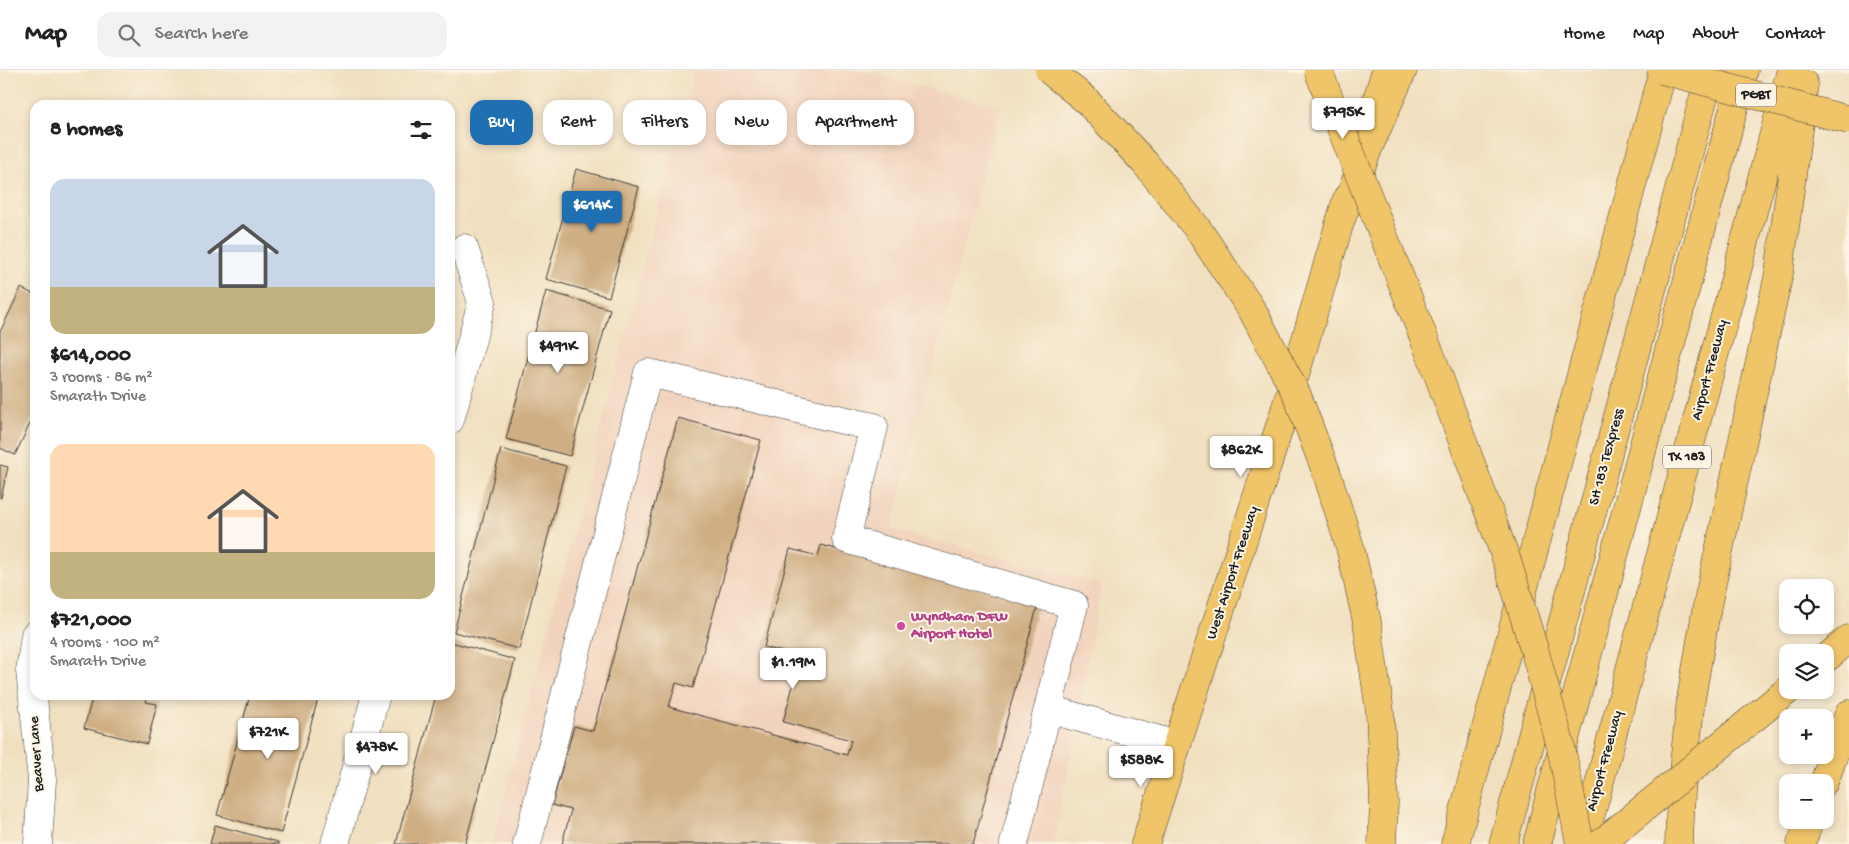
<!DOCTYPE html>
<meta charset="utf-8">
<style>
body{margin:0;font-family:"Gochi Hand",sans-serif;background:#f2f2f2;color:#222;height:100vh;display:flex;flex-direction:column;font-size:19px;white-space:nowrap}
*{box-sizing:border-box;margin:0}
p{font-size:16px;color:#767676}
.icon{flex:none;width:28px;height:28px;fill:none;stroke:currentColor;stroke-width:2;stroke-linecap:round;stroke-linejoin:round}
.map{position:relative;flex:1;overflow:hidden}
.side{position:absolute;left:30px;top:30px;width:425px;height:600px;display:flex;flex-direction:column;background:#fff;border-radius:15px;box-shadow:0 2px 8px #0003}
.side>*{flex:none}
.top-card{position:absolute;left:470px;top:30px;width:475px;height:45px;display:flex;gap:10px}
.fabs{position:absolute;left:1779px;top:509px;display:grid;gap:10px}
.fabs a{display:grid;place-items:center;width:55px;height:55px;border-radius:10px;background:#fff;box-shadow:0 2px 8px #0003;font-size:25px}
.price{position:absolute;translate:-50% -42px;padding:0 11px;border-radius:5px;background:#fff;color:#222;font-size:16px;line-height:32px;filter:drop-shadow(0 1px 2px #0008)}
.price::after{content:'';position:absolute;left:50%;top:30px;width:15px;height:11px;margin-left:-8px;background:inherit;clip-path:polygon(0 0,100% 0,50% 100%)}
.price.on{background:#1f6fb2;color:#fff}
ul{padding:0;list-style:none}
li{display:grid;align-content:center;gap:10px;height:265px;padding:0 20px}
li span{display:grid;place-items:center;height:155px;border-radius:15px;color:#555}
li>.icon{margin-inline-start:auto}
span .icon{width:90px;height:90px;fill:#fffc;stroke-width:1}
li b{font-size:21px}
h2{display:flex;justify-content:space-between;align-items:center;height:60px;padding:0 20px;font-size:21px}
.pill{padding:0 18px;border-radius:15px;background:#fff;box-shadow:0 2px 8px #0003;font-size:18px;line-height:45px}
.pill.on{background:#1f6fb2;color:#fff}
header{display:flex;align-items:center;gap:30px;box-sizing:border-box;height:70px;padding:0 25px;background:#fff;border-bottom:1px solid #e0e0e0}
header strong{font-size:24px}
nav{display:flex;gap:28px;margin-inline-start:auto;font-size:18px}
.search{width:350px;height:45px;background:#f2f2f2;display:flex;align-items:center;gap:12px;box-sizing:border-box;padding:0 18px;border-radius:15px;color:#767676;font-size:19px}
.map>svg:first-child{display:block}
</style>
<header>
<strong>Map</strong>
<div class="search"><svg class="icon" aria-label="search" viewBox="0 0 24 24"><circle cx="10" cy="10" r="6"/><path d="M15 15l6 6"/></svg>Search here</div>
<nav><a>Home</a><a>Map</a><a>About</a><a>Contact</a></nav>
</header>
<div class="map">
<svg width="1849" height="774" viewBox="0 0 1849 774">
<rect width="100%" height="100%" fill="#fcf5e5"/>
<filter id="ink" filterUnits="userSpaceOnUse"><feTurbulence type="fractalNoise" baseFrequency=".02" numOctaves="2"/><feDisplacementMap in="SourceGraphic" scale="10" xChannelSelector="R" yChannelSelector="G"/><feConvolveMatrix kernelMatrix="1 2 1 2 8 2 1 2 1" color-interpolation-filters="sRGB"/></filter>
<filter id="wash" filterUnits="userSpaceOnUse"><feTurbulence type="fractalNoise" baseFrequency=".0096" numOctaves="4" result="noise"/><feDisplacementMap in="SourceGraphic" scale="20" xChannelSelector="R" yChannelSelector="G"/><feGaussianBlur stdDeviation="1.12" result="paint"/><feColorMatrix in="noise" values="0 0 0 0 0 0 0 0 0 0 0 0 0 0 0 0 0 1.4 0 .05"/><feComposite in="paint" operator="in"/></filter>
<g filter="url(#wash)">
<rect width="100%" height="100%" fill="#f1e0c0"/>
<path fill="#f2d4be" d="M694,0H858L1000,37L891,459L1102,514L1054,774H492Z"/>
<g id="blocks">
<path fill="#cfae83" d="M576,99L639,117L609,227L546,209Z
M21,218L35,225V343L15,385L0,378V262Z
M546,221L610,239L570,386L506,369Z
M678,348L761,370L693,618L676,613L669,637L847,685L851,670L783,652L801,587L764,577L790,479L818,486L821,475L1038,534L973,774H562L571,740L552,735L574,656L593,661Z
M501,379L566,396L519,579L454,562Z
M0,395L8,397L1,428H0Z
M451,572L515,590L465,774H396L436,625H450Z
M93,625H148L146,632L157,634L147,674L84,658Z
M250,625H319L281,763L217,745Z
M215,755L278,772V774H210Z"/>
</g>
</g>
<g filter="url(#ink)">
<use href="#blocks" fill-opacity="0" stroke="#3c3935" stroke-width="1"/>
<g fill="none" stroke-linecap="round" stroke-linejoin="round">
<defs>
<path id="minor" d="M450,350L482,232L464,178
M35,565L30,601L42,710L38,774
M1048,639L1177,675
M335,774L376,625
M527,774L648,303C724,319 798,341 874,357L846,469L1074,535L1014,774"/>
<path id="major" d="M1371,49L1386,0
M1145,774L1285,340L1347,128"/>
<path id="highway" d="M1340,152L1370,74L1403,0
M1825,589L1849,569
M1824,712L1849,644
M1455,774L1663,0
M1503,774L1711,0
M1537,774L1744,0
M1583,774L1791,0
M1679,774L1681,721L1691,629L1707,536L1779,203L1804,14
M1801,774L1810,750"/>
</defs>
<use href="#minor" stroke="#3c3935" stroke-width="29"/>
<use href="#major" stroke="#3c3935" stroke-width="29"/>
<use href="#highway" stroke="#3c3935" stroke-width="29"/>
<use href="#minor" stroke="#fff" stroke-width="28"/>
<use href="#major" stroke="#f0c469" stroke-width="28"/>
<use href="#highway" stroke="#f0c469" stroke-width="28"/>
<defs>
<path id="highway-bridge" d="M1049,0L1087,31L1145,93L1197,158L1252,240L1297,325L1327,404L1350,477L1367,552L1380,642L1384,732L1382,774
M1318,0L1433,291L1507,491L1535,582L1561,677L1580,774
M1662,0L1849,50
M1600,774L1788,620"/>
</defs>
<use href="#highway-bridge" stroke="#3c3935" stroke-width="29" stroke-linecap="butt"/>
<use href="#highway-bridge" stroke="#f0c469" stroke-width="28"/>
</g>
</g>
<circle fill="#d1479c" stroke="#fcf5e5" stroke-width="2" cx="901" cy="556" r="5"/>
<g text-anchor="middle" dominant-baseline="central" stroke-width="4" stroke-linejoin="round" paint-order="stroke">
<g fill="#fcf5e5" stroke="#5f5d58" stroke-width="1">
<rect x="1736" y="13.5" width="40" height="23" rx="4"/>
<rect x="1663" y="375.5" width="48" height="23" rx="4"/>
</g>
<g font-size="14" font-weight="bold" fill="#1c1c1c">
<text x="1756" y="25">PGBT</text>
<text x="1687" y="387">TX 183</text>
</g>
<g font-size="15" fill="#1c1c1c" stroke="#fcf5e5">
<text transform="translate(1710 300) rotate(-75)">Airport Freeway</text>
<text transform="translate(1607 387) rotate(-75)">SH 183 TEXpress</text>
<text transform="translate(1233 503) rotate(-72)">West Airport Freeway</text>
<text transform="translate(37 684) rotate(-94)">Beaver Lane</text>
<text transform="translate(1605 691) rotate(-75)">Airport Freeway</text>
</g>
<g font-size="15" font-weight="bold" fill="#b23c85" stroke="#fcf5e5" text-anchor="start">
<text x="911" y="547">Wyndham DFW<tspan x="911" dy="17">Airport Hotel</tspan></text>
</g>
</g>
</svg>
<div class="fabs">
<a><svg class="icon" aria-label="locate" viewBox="0 0 24 24"><circle cx="12" cy="12" r="6"/><path d="M12 2v4M12 18v4M2 12h4M18 12h4"/></svg></a>
<a><svg class="icon" aria-label="layers" viewBox="0 0 24 24"><path d="M12 4l9 5-9 5-9-5zM3 14l9 5 9-5"/></svg></a>
<a>+</a>
<a>−</a>
</div>
<b class="price" style="left:1343px;top:70px">$795K</b>
<b class="price on" style="left:592px;top:163px">$614K</b>
<b class="price" style="left:558px;top:304px">$491K</b>
<b class="price" style="left:1241px;top:408px">$862K</b>
<b class="price" style="left:793px;top:620px">$1.19M</b>
<b class="price" style="left:268px;top:690px">$721K</b>
<b class="price" style="left:376px;top:705px">$478K</b>
<b class="price" style="left:1141px;top:718px">$588K</b>
<div class="top-card">
<a class="pill on">Buy</a>
<a class="pill">Rent</a>
<a class="pill">Filters</a>
<a class="pill">New</a>
<a class="pill">Apartment</a>
</div>
<section class="side">
<h2>8 homes<svg class="icon" aria-label="filters" viewBox="0 0 24 24"><path d="M4 7h16M4 17h16"/><circle cx="9" cy="7" r="2"/><circle cx="15" cy="17" r="2"/></svg></h2>
<ul>
<li><span style="background:linear-gradient(#c9d6e8 70%,#c2b280 0)"><svg class="icon" aria-label="home" viewBox="0 0 24 24"><path d="M3 11l9-7 9 7M6 9v11h12V9"/></svg></span><div><b>$614,000</b><p>3 rooms · 86 m²</p><p>Smarath Drive</p></div></li>
<li><span style="background:linear-gradient(#ffd9b3 70%,#c2b280 0)"><svg class="icon" aria-label="home" viewBox="0 0 24 24"><path d="M3 11l9-7 9 7M6 9v11h12V9"/></svg></span><div><b>$721,000</b><p>4 rooms · 100 m²</p><p>Smarath Drive</p></div></li>
</ul>
</section>
</div>
